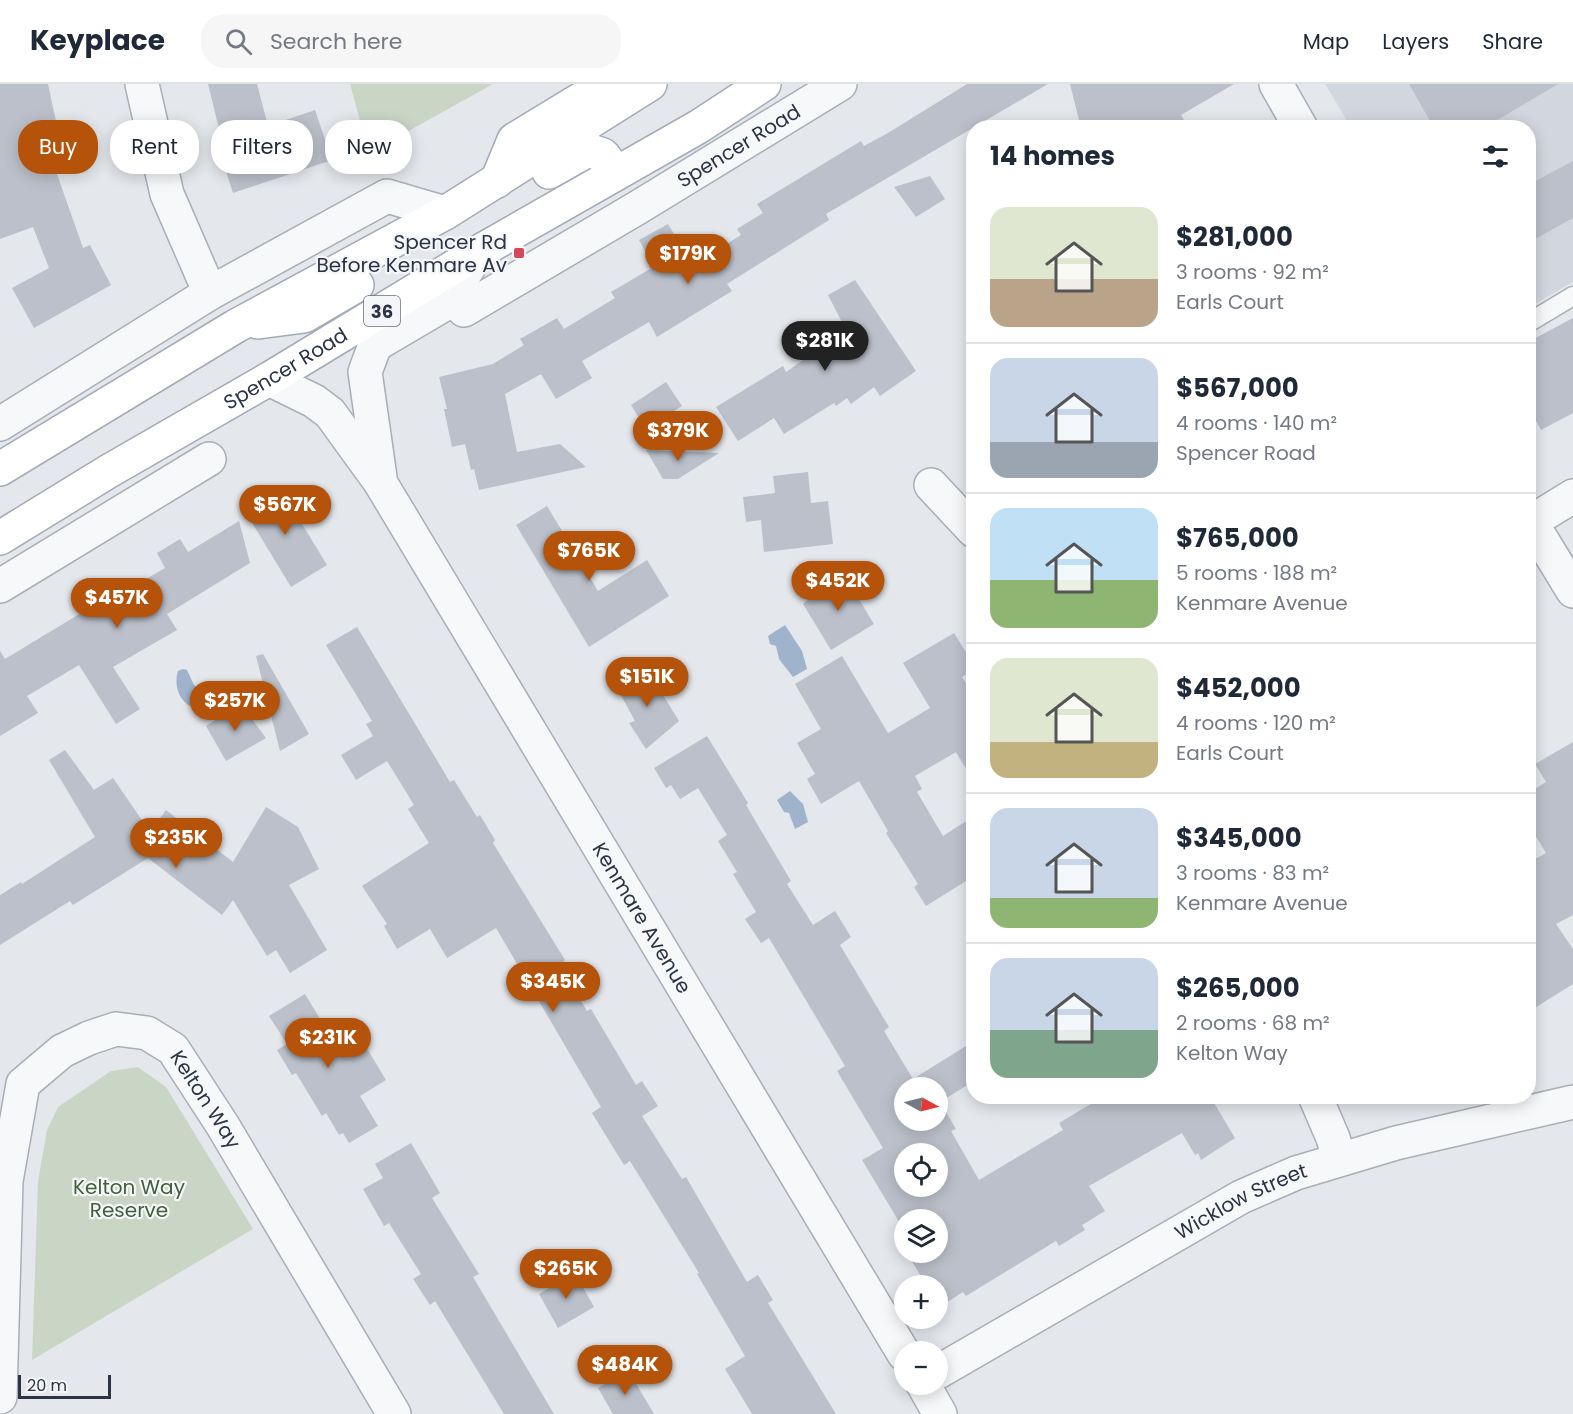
<!DOCTYPE html>
<meta charset="utf-8">
<style>
body{margin:0;font-family:Poppins,sans-serif;background:#f6f6f7;color:#1f2937;height:100vh;display:flex;flex-direction:column;font-size:22px;white-space:nowrap}
*{box-sizing:border-box;margin:0}
p{font-size:20px;color:#747a83}
.icon{flex:none;width:33px;height:33px;fill:none;stroke:currentColor;stroke-width:2;stroke-linecap:round;stroke-linejoin:round}
.map{position:relative;flex:1;overflow:hidden}
.side{position:absolute;left:966px;top:36px;width:570px;height:984px;display:flex;flex-direction:column;background:#fff;border-radius:24px;box-shadow:0 3px 15px #0003}
.side>*{flex:none}
.guide{position:absolute;left:18px;top:36px;width:570px;height:54px;display:flex;gap:12px}
.needle{width:39px;rotate:97deg}
.controls{position:absolute;left:894px;top:993px;display:grid;gap:12px}
.controls a{display:grid;place-items:center;width:54px;height:54px;border-radius:50%;background:#fff;box-shadow:0 3px 15px #0003;font-size:30px}
.scale{position:absolute;left:18px;bottom:15px;width:93px;box-sizing:border-box;padding-left:6px;border:3px solid #2b3445;border-top:0;font-size:16px;line-height:21px;white-space:nowrap;color:#2b3445;-webkit-text-stroke:4px #f4f6f9;paint-order:stroke}
.price{position:absolute;translate:-50% -51px;padding:0 14px;border-radius:21px;background:#b45309;color:#fff;font-size:20px;line-height:39px;filter:drop-shadow(0 2px 3px #0008)}
.price::after{content:'';position:absolute;left:50%;top:36px;width:18px;height:14px;margin-left:-9px;background:inherit;clip-path:polygon(0 0,100% 0,50% 100%)}
.price.current{background:#222;color:#fff}
ul{padding:0;list-style:none}
li{display:flex;align-items:center;gap:18px;height:150px;padding:0 24px}
li+li{border-top:2px solid #e0e1e3}
li span{display:grid;place-items:center;flex:none;width:168px;height:120px;border-radius:18px;color:#555}
li>.icon{margin-inline-start:auto}
span .icon{width:72px;height:72px;fill:#fffc;stroke-width:1}
li b{font-size:26px}
h2{display:flex;justify-content:space-between;align-items:center;height:72px;padding:0 24px;font-size:26px}
.chip{padding:0 21px;border-radius:24px;background:#fff;box-shadow:0 3px 15px #0003;font-size:21px;line-height:54px}
.chip.current{background:#b45309;color:#fff}
header{display:flex;align-items:center;gap:36px;box-sizing:border-box;height:84px;padding:0 30px;background:#fff;border-bottom:2px solid #e0e1e3}
header strong{font-size:28px}
nav{display:flex;gap:33px;margin-inline-start:auto;font-size:21px}
.search{width:420px;height:54px;background:#f6f6f7;display:flex;align-items:center;gap:15px;box-sizing:border-box;padding:0 21px;border-radius:24px;color:#747a83;font-size:22px}
.map>svg:first-child{display:block}
</style>
<header>
<strong>Keyplace</strong>
<div class="search"><svg class="icon" aria-label="search" viewBox="0 0 24 24"><circle cx="10" cy="10" r="6"/><path d="M15 15l6 6"/></svg>Search here</div>
<nav><a>Map</a><a>Layers</a><a>Share</a></nav>
</header>
<div class="map">
<svg width="1573" height="1330" viewBox="0 0 1573 1330">
<rect width="100%" height="100%" fill="#e4e7ec"/>
<path fill="#d2d6de" d="M1325,0H1573V198L1529,223L1528,44L1351,43Z"/>
<path fill="#c9d6c5" d="M350,0H493L369,69Z
M138,983L166,1003L253,1145L32,1276L38,1097L47,1046L58,1023L111,987Z"/>
<path fill="#9fb4cc" d="M785,541L802,567L807,585L793,593L779,575L776,562L770,560L768,552Z
M183,585L187,586L194,601L202,608L204,614L200,622L196,625C180,619 173,603 178,587Z
M790,707L803,720L808,738L795,745L789,729L784,728L777,716Z"/>
<path fill="#bbc0ca" fill-rule="evenodd" d="M0,0H48L60,56L46,59L83,164L90,161L111,201L34,244L12,204L49,184L33,143L0,155Z
M208,0H257L268,42L315,26L332,76L233,109L217,59L222,57Z
M967,0H1048L826,130L829,136L727,200L732,207L657,253L649,238L582,277L592,294L556,315L541,290L505,310L517,368L560,360L586,383L479,406L474,385L471,386L465,360L452,363L444,325H447L439,293L493,280L524,261L520,255L557,234L564,245L615,214L611,208L650,185L649,182L652,180L639,156L668,140L683,165L685,164L695,180L741,151L737,145L763,129L757,120L861,57L864,62L888,49Z
M1070,0H1234L1181,31L1189,44H1081Z
M1409,0H1558L1484,44H1434Z
M1573,77V134L1528,159V101Z
M930,92L945,115L916,133L894,103Z
M855,196L916,287L880,312L874,303L851,320L847,314L836,322L834,319L784,350L774,334L738,357L716,323L783,282L786,288L846,246L828,211Z
M1573,234V329L1541,346L1528,322V258Z
M666,298L682,322L646,345L631,321Z
M646,366L719,369L678,395H663Z
M808,388L811,419L828,417L833,460L764,468L761,436L746,438L743,413L775,409L773,392Z
M279,402L327,481L291,503L243,424Z
M547,422L598,507L647,476L669,512L589,563L516,441Z
M239,437L250,479L167,530L177,546L113,583L140,625L116,640L79,581L27,612L38,629L0,652V567L5,575L91,523L88,518L110,504L115,513L165,484L157,469L180,455L188,468Z
M841,486L874,540L831,566L803,520Z
M357,543L450,698L454,696L477,733L480,731L495,756L493,759L565,876L559,881L587,927L591,925L636,1001L642,997L658,1022L642,1032L682,1095L686,1093L747,1198L758,1191L773,1216L768,1219L836,1330H752L725,1285L745,1272L697,1190L699,1189L630,1077L624,1081L592,1029L601,1023L496,844L447,874L430,845L397,865L384,842L387,840L362,802L429,759L408,725L414,721L387,677L356,696L341,671L373,652L366,640L372,637L326,561Z
M954,549L974,581V586L962,593L974,611V698L956,668L915,692L922,705L917,708L943,752L974,732V792L926,822L914,803L918,800L886,749L888,747L859,697L821,720L807,695L815,690L797,659L821,645L795,600L842,572L888,649L930,624L903,579Z
M263,570L309,650L280,667L256,572Z
M647,585L679,637L646,665L629,639L635,637L617,604Z
M241,620L266,654L226,677L206,642Z
M707,652L748,719L746,721L791,797L787,800L813,841L835,827L851,853L840,861L889,943L884,947L913,995L974,957V997L940,1018L956,1045L951,1047L979,1096L1063,1046L1059,1039L1104,1012H1210L1235,1054L1201,1076L1198,1069L1195,1071L1182,1049L1089,1102L1105,1127L1082,1141L1085,1146L1059,1162L1056,1157L966,1212L963,1208L944,1220L938,1210V1202H932L929,1196L925,1199L910,1174L918,1168H938V1136H904V1146L862,1076L883,1064L837,987L845,982L769,854L761,859L745,835L756,828L733,790L737,788L718,757L727,751L698,704L680,715L671,701L666,704L654,684ZM904,1004H938V1036H904ZM904,1070H938V1102H904Z
M1573,658V831L1556,840L1573,865V900L1528,928V779L1546,769L1528,739V709L1546,698L1535,680Z
M65,666L94,706L113,694L150,748L166,726L233,778L266,723L298,743L319,785L289,801L327,866L290,889L276,866L267,872L233,816L222,831L148,774L73,821L70,817L0,861V811L21,798L22,800L95,753L49,676Z
M305,910L342,971L363,958L386,996L360,1012L378,1042L349,1059L343,1049L339,1051L326,1029L322,1032L296,989L292,991L277,966L287,960L269,932Z
M411,1059L440,1109L432,1114L479,1190L473,1193L554,1330H504L435,1217L430,1221L413,1195L421,1190L389,1139L384,1142L363,1105L383,1094L375,1080Z
M575,1189L594,1223L558,1244L539,1210Z
M628,1286L654,1330H613L598,1304Z"/>
<g fill="none" stroke-linecap="round" stroke-linejoin="round">
<defs>
<path id="service" d="M1528,239L1573,212"/>
<g id="minor">
<path d="M142,0L167,110L210,209"/>
<path d="M1276,0L1301,44"/>
<path id="s1" d="M464,226L637,124L840,0"/>
<path id="s2" d="M269,295L314,317L330,329L380,398L904,1270"/>
<path d="M0,340L210,209L387,112L445,129"/>
<path d="M380,393L365,288L375,261L448,218L477,169"/>
<path d="M931,401L974,447"/>
<path d="M1528,433L1573,507"/>
<path d="M1531,438L1573,412"/>
<path d="M0,502L209,375"/>
<path d="M1315,1012L1333,1054L1339,1075"/>
<path id="s3" d="M938,1288L1241,1113L1296,1089L1396,1059L1573,1018"/>
<path d="M923,1300L940,1330"/>
<path id="s4" d="M0,1313L6,1097L23,1000L62,967L89,954L116,945L147,949L173,965L223,1042L394,1330"/>
</g>
<g id="primary">
<path d="M549,88L588,66L603,71L616,88"/>
<path d="M497,97L514,56L606,0"/>
<path d="M258,238L304,232L357,201"/>
<path d="M0,385L236,242L445,129L650,0"/>
<path id="s5" d="M0,454L109,387L269,295L477,169L698,43L764,0"/>
</g>
</defs>
<use href="#service" stroke="#a9aeb7" stroke-width="21"/>
<use href="#minor" stroke="#a9aeb7" stroke-width="36"/>
<use href="#primary" stroke="#a3abb8" stroke-width="36"/>
<use href="#service" stroke="#f7f8fa" stroke-width="18"/>
<use href="#minor" stroke="#f7f8fa" stroke-width="33"/>
<use href="#primary" stroke="#fff" stroke-width="33"/>
</g>
<rect fill="#d1495b" stroke="#f4f6f9" stroke-width="2" x="513" y="163" width="12" height="12" rx="3"/>
<g text-anchor="middle" dominant-baseline="central" stroke-width="4.5" stroke-linejoin="round" paint-order="stroke">
<rect fill="#f4f6f9" stroke="#676e7b" stroke-width="1.5" x="364" y="212" width="36" height="30" rx="4.5"/>
<g font-size="18" font-weight="bold" fill="#2b3445">
<text x="382" y="227">36</text>
</g>
<g font-size="20" fill="#2b3445" stroke="#f4f6f9">
<text stroke="none"><textPath href="#s1" startOffset="320">Spencer Road</textPath></text>
<text stroke="none"><textPath href="#s5" startOffset="332">Spencer Road</textPath></text>
<text stroke="none"><textPath href="#s2" startOffset="664">Kenmare Avenue</textPath></text>
<text stroke="none"><textPath href="#s4" startOffset="546">Kelton Way</textPath></text>
<text stroke="none"><textPath href="#s3" startOffset="348">Wicklow Street</textPath></text>
</g>
<g font-size="20" fill="#2b3445" stroke="#f4f6f9" text-anchor="end">
<text x="507" y="158">Spencer Rd<tspan x="507" dy="23">Before Kenmare Av</tspan></text>
</g>
<g font-size="20" fill="#3f6138" stroke="#f4f6f9">
<text x="129" y="1103">Kelton Way<tspan x="129" dy="23">Reserve</tspan></text>
</g>
</g>
</svg>
<div class="controls">
<a><svg class="needle" viewBox="-14 -14 28 28"><path d="M0-13l5 13h-10z" fill="#e53935"/><path d="M0 13l5-13h-10z" fill="#747a83"/></svg></a>
<a><svg class="icon" aria-label="locate" viewBox="0 0 24 24"><circle cx="12" cy="12" r="6"/><path d="M12 2v4M12 18v4M2 12h4M18 12h4"/></svg></a>
<a><svg class="icon" aria-label="layers" viewBox="0 0 24 24"><path d="M12 4l9 5-9 5-9-5zM3 14l9 5 9-5"/></svg></a>
<a>+</a>
<a>−</a>
</div>
<div class="scale">20 m</div>
<b class="price" style="left:688px;top:201px">$179K</b>
<b class="price current" style="left:825px;top:288px">$281K</b>
<b class="price" style="left:678px;top:378px">$379K</b>
<b class="price" style="left:285px;top:452px">$567K</b>
<b class="price" style="left:589px;top:498px">$765K</b>
<b class="price" style="left:838px;top:528px">$452K</b>
<b class="price" style="left:117px;top:545px">$457K</b>
<b class="price" style="left:647px;top:624px">$151K</b>
<b class="price" style="left:235px;top:648px">$257K</b>
<b class="price" style="left:176px;top:785px">$235K</b>
<b class="price" style="left:553px;top:929px">$345K</b>
<b class="price" style="left:328px;top:985px">$231K</b>
<b class="price" style="left:566px;top:1216px">$265K</b>
<b class="price" style="left:625px;top:1312px">$484K</b>
<div class="guide">
<a class="chip current">Buy</a>
<a class="chip">Rent</a>
<a class="chip">Filters</a>
<a class="chip">New</a>
</div>
<section class="side">
<h2>14 homes<svg class="icon" aria-label="filters" viewBox="0 0 24 24"><path d="M4 7h16M4 17h16"/><circle cx="9" cy="7" r="2"/><circle cx="15" cy="17" r="2"/></svg></h2>
<ul>
<li><span style="background:linear-gradient(#dfe7d0 60%,#b9a48a 0)"><svg class="icon" aria-label="home" viewBox="0 0 24 24"><path d="M3 11l9-7 9 7M6 9v11h12V9"/></svg></span><div><b>$281,000</b><p>3 rooms · 92 m²</p><p>Earls Court</p></div></li>
<li><span style="background:linear-gradient(#c9d6e8 70%,#9aa5b1 0)"><svg class="icon" aria-label="home" viewBox="0 0 24 24"><path d="M3 11l9-7 9 7M6 9v11h12V9"/></svg></span><div><b>$567,000</b><p>4 rooms · 140 m²</p><p>Spencer Road</p></div></li>
<li><span style="background:linear-gradient(#bfe0f5 60%,#8fb573 0)"><svg class="icon" aria-label="home" viewBox="0 0 24 24"><path d="M3 11l9-7 9 7M6 9v11h12V9"/></svg></span><div><b>$765,000</b><p>5 rooms · 188 m²</p><p>Kenmare Avenue</p></div></li>
<li><span style="background:linear-gradient(#dfe7d0 70%,#c2b280 0)"><svg class="icon" aria-label="home" viewBox="0 0 24 24"><path d="M3 11l9-7 9 7M6 9v11h12V9"/></svg></span><div><b>$452,000</b><p>4 rooms · 120 m²</p><p>Earls Court</p></div></li>
<li><span style="background:linear-gradient(#c9d6e8 75%,#8fb573 0)"><svg class="icon" aria-label="home" viewBox="0 0 24 24"><path d="M3 11l9-7 9 7M6 9v11h12V9"/></svg></span><div><b>$345,000</b><p>3 rooms · 83 m²</p><p>Kenmare Avenue</p></div></li>
<li><span style="background:linear-gradient(#c9d6e8 60%,#7fa58c 0)"><svg class="icon" aria-label="home" viewBox="0 0 24 24"><path d="M3 11l9-7 9 7M6 9v11h12V9"/></svg></span><div><b>$265,000</b><p>2 rooms · 68 m²</p><p>Kelton Way</p></div></li>
</ul>
</section>
</div>
